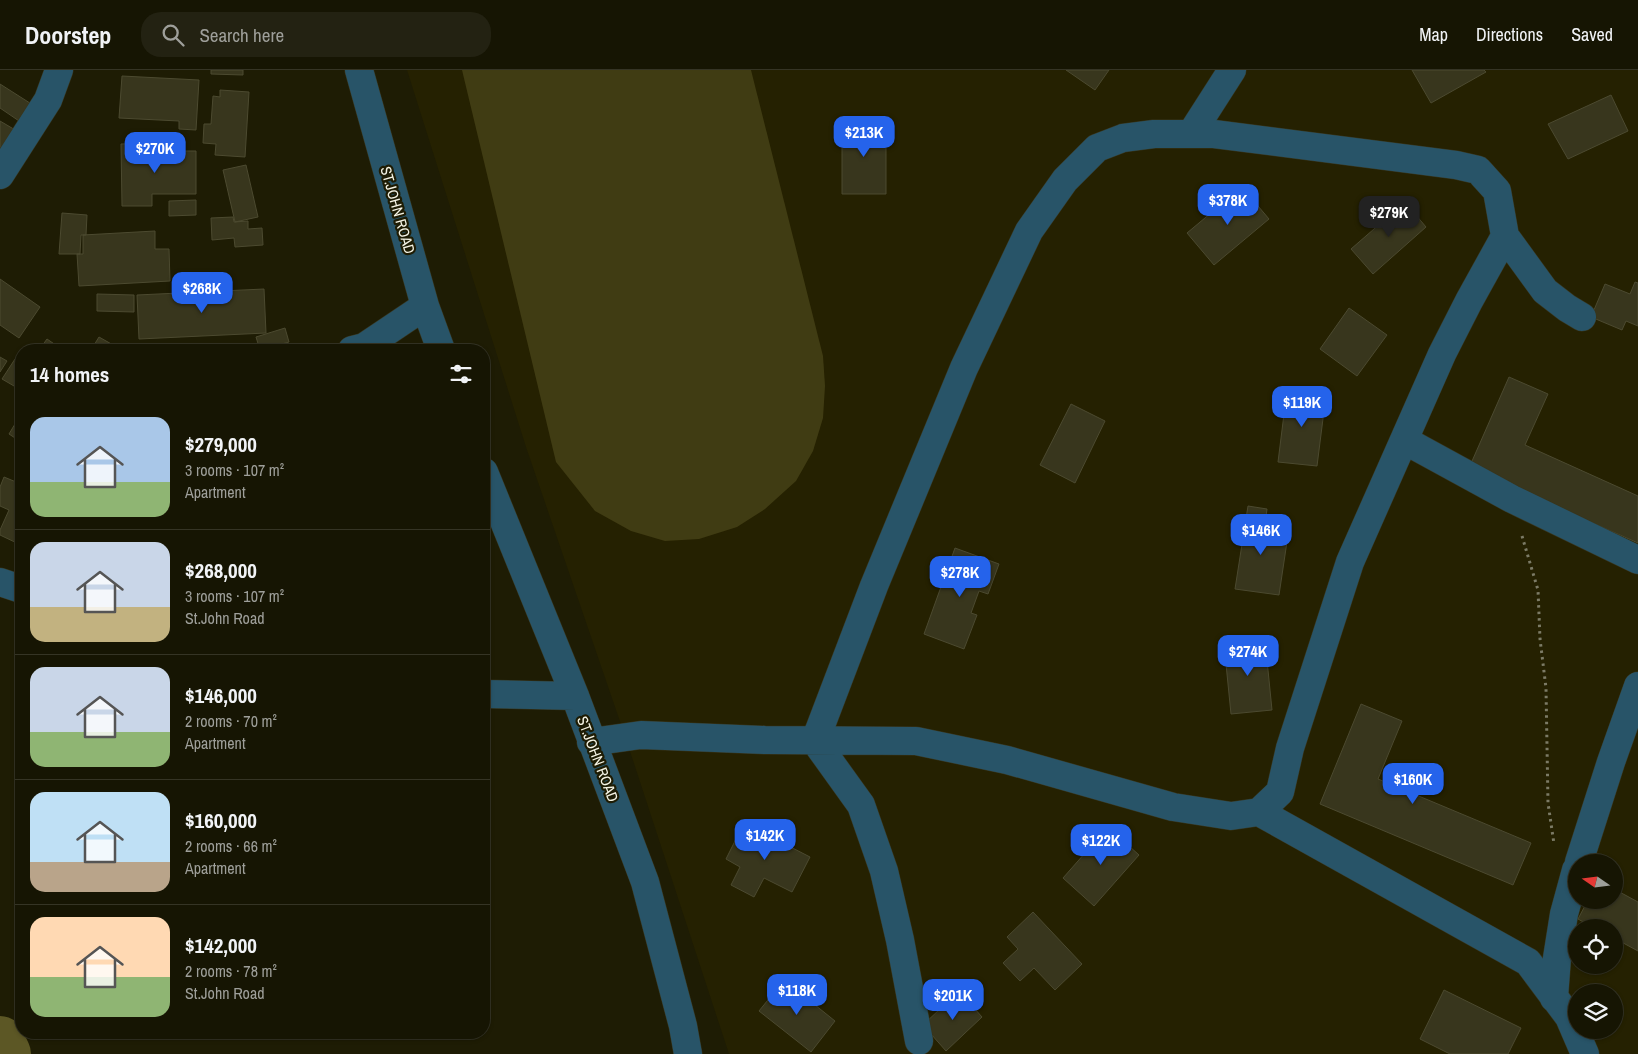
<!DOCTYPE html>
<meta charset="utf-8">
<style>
body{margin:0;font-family:"Archivo Narrow",sans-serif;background:#232212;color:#f1f3f6;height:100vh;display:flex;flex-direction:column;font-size:19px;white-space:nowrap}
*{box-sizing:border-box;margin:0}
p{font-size:16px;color:#9e9f9a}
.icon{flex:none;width:28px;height:28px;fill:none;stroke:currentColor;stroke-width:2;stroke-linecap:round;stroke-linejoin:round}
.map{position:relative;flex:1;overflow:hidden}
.side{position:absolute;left:15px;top:274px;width:475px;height:695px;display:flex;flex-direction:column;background:#161503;border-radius:20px;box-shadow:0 1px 4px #0004,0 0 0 1px #353425}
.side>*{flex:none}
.needle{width:32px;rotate:284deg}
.fabs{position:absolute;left:1568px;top:784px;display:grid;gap:10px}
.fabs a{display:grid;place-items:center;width:55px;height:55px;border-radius:50%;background:#161503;box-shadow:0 1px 4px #0004,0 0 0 1px #353425;font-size:25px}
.price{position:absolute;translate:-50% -42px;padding:0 11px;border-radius:10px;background:#2563eb;color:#fff;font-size:16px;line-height:32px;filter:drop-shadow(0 1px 2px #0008)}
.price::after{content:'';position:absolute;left:50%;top:30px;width:15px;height:11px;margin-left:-8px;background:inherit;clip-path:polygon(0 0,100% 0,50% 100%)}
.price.selected{background:#222;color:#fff}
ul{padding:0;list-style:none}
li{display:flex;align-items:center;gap:15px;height:125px;padding:0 15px}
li+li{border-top:1px solid #353425}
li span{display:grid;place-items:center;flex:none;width:140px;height:100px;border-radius:15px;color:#555}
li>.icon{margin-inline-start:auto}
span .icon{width:60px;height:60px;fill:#fffc;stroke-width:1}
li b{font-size:21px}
h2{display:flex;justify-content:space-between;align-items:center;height:60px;padding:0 15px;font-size:21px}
header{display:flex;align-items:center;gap:30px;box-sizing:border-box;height:70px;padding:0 25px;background:#161503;border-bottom:1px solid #353425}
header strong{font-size:24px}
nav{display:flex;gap:28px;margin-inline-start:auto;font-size:18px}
.search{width:350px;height:45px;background:#232212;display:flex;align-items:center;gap:12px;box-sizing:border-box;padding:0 18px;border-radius:20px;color:#9e9f9a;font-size:19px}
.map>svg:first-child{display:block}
</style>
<header>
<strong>Doorstep</strong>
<div class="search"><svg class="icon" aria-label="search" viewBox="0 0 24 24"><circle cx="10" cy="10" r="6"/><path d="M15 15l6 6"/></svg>Search here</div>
<nav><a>Map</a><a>Directions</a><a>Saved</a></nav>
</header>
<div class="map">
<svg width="1638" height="984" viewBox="0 0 1638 984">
<rect width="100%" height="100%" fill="#1e1c04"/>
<path fill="#252101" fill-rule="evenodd" d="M407,0H1638V984H729L626,669L526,377ZM1576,792H1614V830H1576ZM1576,858H1614V895H1576ZM1576,922H1614V960H1576Z"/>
<path fill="#403c13" d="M462,0H751L823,286L825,316L823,348L813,381L796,411L765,439L737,457L699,469L665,471L631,461L595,441L556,392Z"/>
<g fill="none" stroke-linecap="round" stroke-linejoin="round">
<path stroke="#5c5725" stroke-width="50" d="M0,971L6,984"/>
</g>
<path fill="#38361d" stroke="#4c4a30" d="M211,0H243V5L211,4Z
M1066,0H1109L1095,20Z
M1412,0H1484L1486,2L1431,33Z
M122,6L199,10L196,60L179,59V51L119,48Z
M0,14L33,35L22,53L0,38Z
M220,20L249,22L245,87L215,85L216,74L203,73L204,54H211L213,26L220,27Z
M1611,25L1628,61L1568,89L1548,54Z
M0,51L17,61L0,87Z
M842,53H886V124H842Z
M151,73L152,81H196V124H152V136H122L121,74Z
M246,95L258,147L235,152L223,100Z
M1242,117L1269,149L1214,195L1187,163Z
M196,130V145L169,146V131Z
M1405,132L1426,157L1373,204L1351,179Z
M62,143L87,145L86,165H81L80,184H59Z
M233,147L234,152L248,151V159L262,158L263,175L235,177L234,168L212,170L211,148Z
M155,161V179H169L170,211L79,216L77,184H83V165Z
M0,209L40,237L19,268L0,255Z
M1635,212L1638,213V256L1626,251L1622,260L1591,247L1605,214L1630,224Z
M264,219L266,263L139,269L137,225Z
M97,224L134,225V242L97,241Z
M1349,238L1387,265L1357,306L1320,279Z
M285,258L289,272L260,280L256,267Z
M99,267L122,280H91Z
M47,269L63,280H39Z
M0,287L7,291L0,302Z
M15,289L21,293V306L14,316L2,309Z
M1509,307L1548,324L1525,375L1638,426V473L1469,398Z
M1287,320L1326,325L1317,396L1278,392Z
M1071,334L1105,351L1075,413L1040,395Z
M21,344V372L9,364Z
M4,407L21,414V475L0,465V460L9,440L0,436V417Z
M1248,436L1267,439L1264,462L1288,465L1279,525L1235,519Z
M955,478L999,494L988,524L979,521L971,543L977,545L964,579L924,564Z
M1265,570L1272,640L1231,644L1224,574Z
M1361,634L1402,651L1378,709L1531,773L1513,815L1320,734Z
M744,753L810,787L792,822L764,808L754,827L731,815L740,797L726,789Z
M1108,757L1139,785L1094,836L1063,808Z
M1614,819L1638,832V881L1614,868V858H1594L1578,849L1588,830H1614Z
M1033,842L1082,894L1055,920L1034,898L1020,911L1003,893L1018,879L1007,867Z
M784,910L835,951L811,982L759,941Z
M1444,920L1521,958L1508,984H1450L1420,969Z
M959,921L982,947L946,981L923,955Z"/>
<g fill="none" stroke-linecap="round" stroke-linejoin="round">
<defs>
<path id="minor" d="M359,0L425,236L441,280
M1191,64L1232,0
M0,105L48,30L59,0
M352,280L364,277L425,236
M1404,370L1512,429L1638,490
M484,402L575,626L645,812L683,956L688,984
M0,512L21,519
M484,624L575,626
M591,672L641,665L765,670L916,671L1007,690L1173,737L1231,746L1259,742L1280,722L1290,678L1350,492L1442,284L1469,231L1505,166
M1259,742L1528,892L1569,947L1585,984
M1579,792L1611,692L1638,616
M1554,928L1557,888L1564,844L1576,800
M919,971L900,870L884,801L861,735L815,671L874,516L964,298L1029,161L1065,110L1097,78L1123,68L1154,64H1214L1456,95L1478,100L1497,121L1505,166L1545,221L1567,238L1582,247"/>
</defs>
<use href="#minor" stroke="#38361f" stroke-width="29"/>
<path stroke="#7c7b66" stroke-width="3" stroke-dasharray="2.5 4" stroke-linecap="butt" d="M1522,466L1538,520L1540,569L1546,618L1548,733L1554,774"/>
<use href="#minor" stroke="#285468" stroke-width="28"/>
</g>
<g text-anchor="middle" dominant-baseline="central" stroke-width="4.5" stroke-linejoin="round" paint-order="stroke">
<g font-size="15" fill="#f5f4e5" stroke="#1e1c04">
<text transform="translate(398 140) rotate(74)">ST.JOHN ROAD</text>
<text transform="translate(598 689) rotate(69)">ST.JOHN ROAD</text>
</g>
</g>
</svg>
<div class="fabs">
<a><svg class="needle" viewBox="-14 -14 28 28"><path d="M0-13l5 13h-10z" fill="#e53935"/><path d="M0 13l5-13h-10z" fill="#9e9f9a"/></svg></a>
<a><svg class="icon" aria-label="locate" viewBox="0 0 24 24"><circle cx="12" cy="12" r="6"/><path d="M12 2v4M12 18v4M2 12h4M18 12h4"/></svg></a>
<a><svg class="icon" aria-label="layers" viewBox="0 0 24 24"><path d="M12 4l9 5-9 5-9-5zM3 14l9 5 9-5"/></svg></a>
</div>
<b class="price" style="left:864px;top:88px">$213K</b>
<b class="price" style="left:155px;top:104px">$270K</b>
<b class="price" style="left:1228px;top:156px">$378K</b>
<b class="price selected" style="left:1389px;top:168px">$279K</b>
<b class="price" style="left:202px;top:244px">$268K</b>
<b class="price" style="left:1302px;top:358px">$119K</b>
<b class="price" style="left:1261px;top:486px">$146K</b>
<b class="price" style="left:960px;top:528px">$278K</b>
<b class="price" style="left:1248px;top:607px">$274K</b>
<b class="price" style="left:1413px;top:735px">$160K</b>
<b class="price" style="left:765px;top:791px">$142K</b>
<b class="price" style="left:1101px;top:796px">$122K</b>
<b class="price" style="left:797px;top:946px">$118K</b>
<b class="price" style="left:953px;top:951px">$201K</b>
<section class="side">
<h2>14 homes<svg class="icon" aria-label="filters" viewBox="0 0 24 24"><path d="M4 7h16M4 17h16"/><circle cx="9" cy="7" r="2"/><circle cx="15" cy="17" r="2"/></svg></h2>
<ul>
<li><span style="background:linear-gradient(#a9c7e8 65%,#8fb573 0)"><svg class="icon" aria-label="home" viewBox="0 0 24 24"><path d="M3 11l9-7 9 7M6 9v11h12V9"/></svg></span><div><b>$279,000</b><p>3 rooms · 107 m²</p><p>Apartment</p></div></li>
<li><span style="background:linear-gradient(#c9d6e8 65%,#c2b280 0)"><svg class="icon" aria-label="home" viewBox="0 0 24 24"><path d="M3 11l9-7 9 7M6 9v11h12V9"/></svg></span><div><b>$268,000</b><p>3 rooms · 107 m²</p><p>St.John Road</p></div></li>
<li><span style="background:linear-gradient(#c9d6e8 65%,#8fb573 0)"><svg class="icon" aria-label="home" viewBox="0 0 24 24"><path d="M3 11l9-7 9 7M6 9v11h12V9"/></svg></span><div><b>$146,000</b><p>2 rooms · 70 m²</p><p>Apartment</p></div></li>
<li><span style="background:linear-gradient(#bfe0f5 70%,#b9a48a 0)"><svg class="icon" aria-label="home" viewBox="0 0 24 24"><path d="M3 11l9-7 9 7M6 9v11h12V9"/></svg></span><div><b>$160,000</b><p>2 rooms · 66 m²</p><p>Apartment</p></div></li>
<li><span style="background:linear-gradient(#ffd9b3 60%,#8fb573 0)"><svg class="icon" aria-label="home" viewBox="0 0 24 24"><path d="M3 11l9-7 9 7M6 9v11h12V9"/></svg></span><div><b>$142,000</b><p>2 rooms · 78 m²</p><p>St.John Road</p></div></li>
</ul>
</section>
</div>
